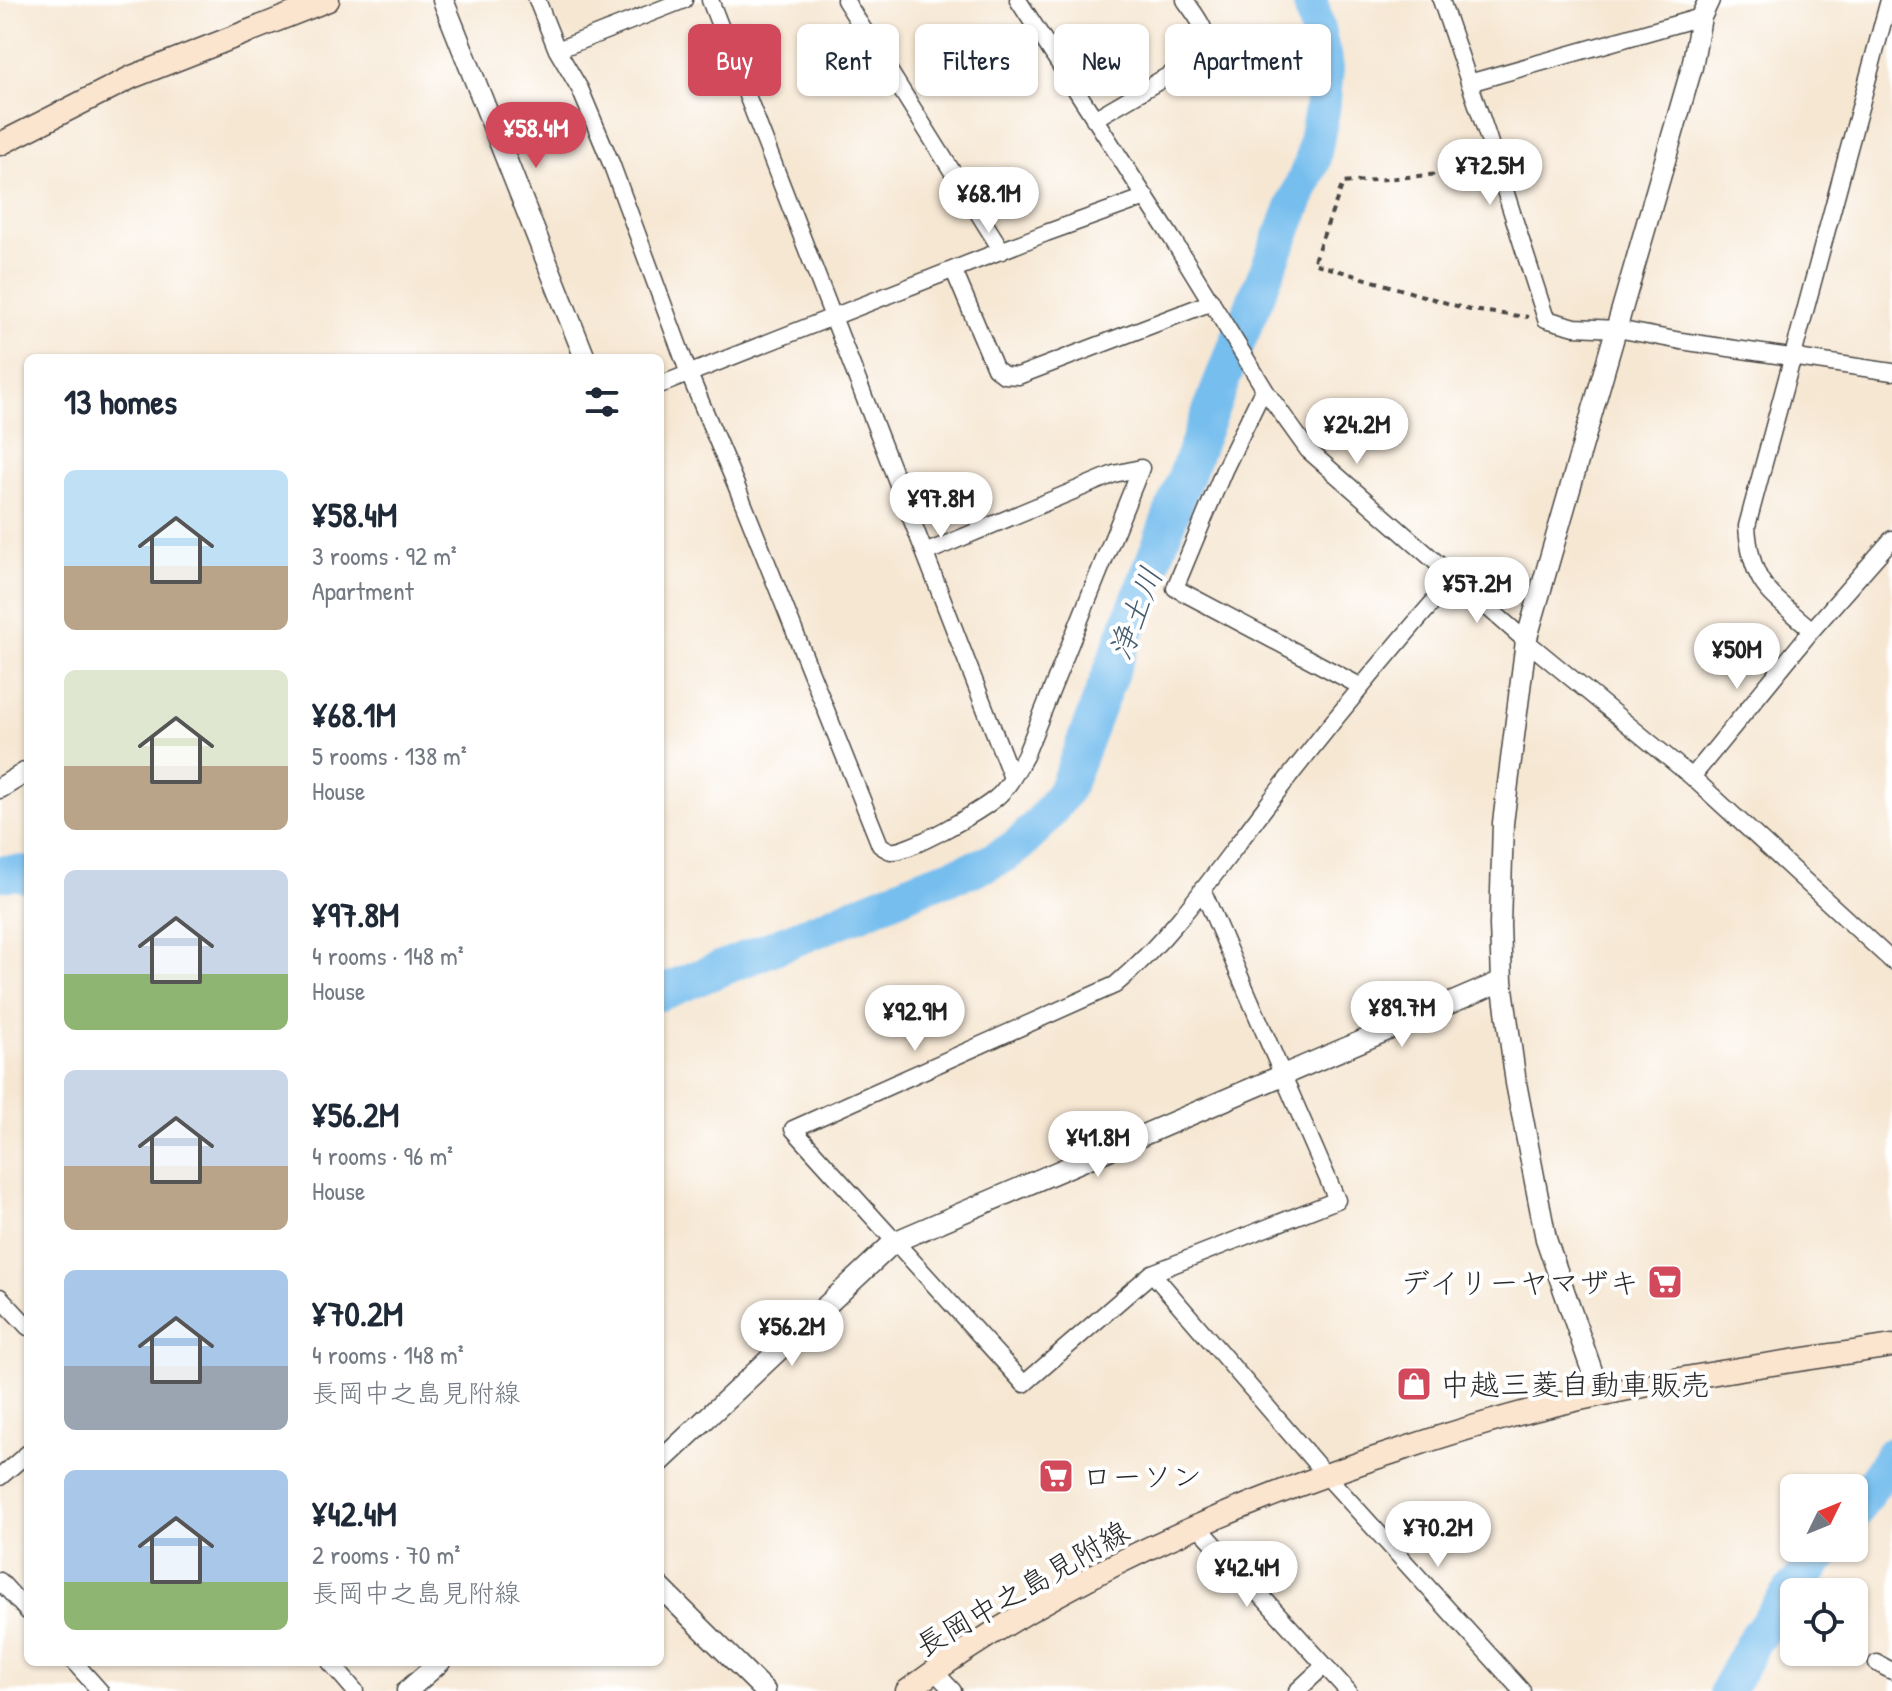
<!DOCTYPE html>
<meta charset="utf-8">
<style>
body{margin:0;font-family:"Patrick Hand","Klee One",sans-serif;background:#f2f2f3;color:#1f2937;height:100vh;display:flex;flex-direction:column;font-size:30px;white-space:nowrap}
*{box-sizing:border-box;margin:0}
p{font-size:26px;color:#747a83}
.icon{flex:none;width:44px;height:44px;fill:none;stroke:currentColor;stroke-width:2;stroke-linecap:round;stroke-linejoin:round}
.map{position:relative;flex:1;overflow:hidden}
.drawer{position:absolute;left:24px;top:354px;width:640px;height:1312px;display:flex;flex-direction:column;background:#fff;border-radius:12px;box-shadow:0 2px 6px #0004}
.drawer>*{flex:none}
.top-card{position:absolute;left:688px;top:24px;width:760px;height:72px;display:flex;gap:16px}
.needle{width:52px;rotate:47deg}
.controls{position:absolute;left:1780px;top:1474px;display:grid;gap:16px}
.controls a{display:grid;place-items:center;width:88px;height:88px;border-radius:12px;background:#fff;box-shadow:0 2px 6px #0004;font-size:40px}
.price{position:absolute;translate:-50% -68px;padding:0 18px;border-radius:28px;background:#fff;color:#222;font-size:26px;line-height:52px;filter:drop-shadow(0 2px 4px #0008)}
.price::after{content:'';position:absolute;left:50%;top:48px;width:24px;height:18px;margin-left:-12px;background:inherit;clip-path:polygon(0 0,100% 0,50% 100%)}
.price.on{background:#d1495b;color:#fff}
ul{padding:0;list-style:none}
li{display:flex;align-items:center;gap:24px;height:200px;padding:0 40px}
li span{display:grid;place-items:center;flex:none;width:224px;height:160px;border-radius:12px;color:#555}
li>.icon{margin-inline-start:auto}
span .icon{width:96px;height:96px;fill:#fffc;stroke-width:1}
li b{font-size:34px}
h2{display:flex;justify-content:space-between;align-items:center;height:96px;padding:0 40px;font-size:34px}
.chip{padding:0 28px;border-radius:12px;background:#fff;box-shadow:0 2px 6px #0004;font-size:28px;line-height:72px}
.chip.on{background:#d1495b;color:#fff}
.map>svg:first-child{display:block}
</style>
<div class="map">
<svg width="1892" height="1691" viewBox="0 0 1892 1691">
<rect width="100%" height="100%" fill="#fff"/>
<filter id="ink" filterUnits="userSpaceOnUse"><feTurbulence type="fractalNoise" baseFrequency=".0125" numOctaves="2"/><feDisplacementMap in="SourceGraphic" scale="16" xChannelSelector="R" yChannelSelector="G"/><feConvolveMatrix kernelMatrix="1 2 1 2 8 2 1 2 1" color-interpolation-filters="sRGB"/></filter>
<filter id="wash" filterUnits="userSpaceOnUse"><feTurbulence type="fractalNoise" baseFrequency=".006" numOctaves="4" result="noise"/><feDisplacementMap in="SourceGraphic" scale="32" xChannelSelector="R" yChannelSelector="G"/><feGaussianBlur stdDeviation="1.8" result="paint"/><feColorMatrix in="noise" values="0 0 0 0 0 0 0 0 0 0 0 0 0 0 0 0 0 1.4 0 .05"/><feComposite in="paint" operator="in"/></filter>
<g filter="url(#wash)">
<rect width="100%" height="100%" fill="#f6e7d3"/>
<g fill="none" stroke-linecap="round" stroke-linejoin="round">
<path stroke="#76beee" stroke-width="36" d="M0,873H21L28,876
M660,993C747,958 834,924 920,887C950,875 983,869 1010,851C1034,834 1051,811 1067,787L1226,370L1312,162L1322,110L1326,68L1310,0
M1854,1513L1892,1455
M1727,1691L1754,1641L1788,1595L1828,1548"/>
</g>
</g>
<g filter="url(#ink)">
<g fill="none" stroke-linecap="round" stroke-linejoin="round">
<defs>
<path id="minor" d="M537,0L557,50L580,89L611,163L689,374L736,485L880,845C883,847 887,850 891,851C907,854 983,810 997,797C1009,787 1017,770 1025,756L1141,468L1114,474L925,553
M710,0L1012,778
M845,0L1002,251
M1018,0L1173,240L1267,393L1308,450L1526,641L1692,777L1892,961
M1441,0L1487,134L1546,319L1575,327L1617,329L1681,341L1892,372
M557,50L684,0
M1469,83L1701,17
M1094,119L1200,57C1215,35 1197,18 1185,0
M954,271L995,368L1004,375L1018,376L1212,302
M660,385L1046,233L1146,197
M1264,388L1224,470L1175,588L1360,686
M1812,630C1770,593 1751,586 1747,526L1889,0
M1692,777L1812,630L1892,539
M1202,889L1337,1200L1152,1273L1024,1384L793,1129L1115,985C1173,936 1218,869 1264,809C1325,730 1388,653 1454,578
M1152,1273L1324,1473L1522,1691
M0,1297L28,1327
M0,1477L28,1453
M1198,1526L1348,1691
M0,1581L28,1612
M74,1662L100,1691
M330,1662L355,1691
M1877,1663L1892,1671
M934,1671L953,1691
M1297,1691L1325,1665"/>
<path id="tertiary" d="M443,0L585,358
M0,788L28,771
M1600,1394L1546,1239L1516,1083L1502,981L1500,925L1503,823L1526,641L1692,67L1701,17L1709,0
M660,1462L894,1242L1502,981
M660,1587L765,1691
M407,1691L440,1662"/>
<path id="secondary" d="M0,144L132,77L328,0
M907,1691C1056,1581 1230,1504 1406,1448C1470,1427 1533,1408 1599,1395C1695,1374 1794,1361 1892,1346"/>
</defs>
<use href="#minor" stroke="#494744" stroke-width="19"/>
<use href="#tertiary" stroke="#494744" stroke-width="23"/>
<use href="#secondary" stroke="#494744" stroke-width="25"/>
<path stroke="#494744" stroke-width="4" stroke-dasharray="6 6" stroke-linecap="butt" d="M1482,170L1343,183L1313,263L1470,310L1528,317"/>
<use href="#minor" stroke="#fff" stroke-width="16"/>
<use href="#tertiary" stroke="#fff" stroke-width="20"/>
<use href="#secondary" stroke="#fce5cf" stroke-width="22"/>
</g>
</g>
<defs>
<symbol id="supermarket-square" viewBox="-11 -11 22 22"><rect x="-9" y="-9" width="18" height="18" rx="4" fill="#d1495b" stroke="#fff"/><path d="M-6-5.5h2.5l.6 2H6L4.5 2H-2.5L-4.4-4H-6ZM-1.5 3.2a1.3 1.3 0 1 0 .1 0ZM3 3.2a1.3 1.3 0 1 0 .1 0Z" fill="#fff"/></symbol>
<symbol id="shop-square" viewBox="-11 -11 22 22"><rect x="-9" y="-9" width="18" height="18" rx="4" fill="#d1495b" stroke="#fff"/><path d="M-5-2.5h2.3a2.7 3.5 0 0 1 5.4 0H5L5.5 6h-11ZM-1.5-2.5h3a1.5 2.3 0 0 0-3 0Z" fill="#fff"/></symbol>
</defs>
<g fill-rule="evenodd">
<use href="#supermarket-square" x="1645" y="1262" width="40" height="40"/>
<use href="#shop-square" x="1394" y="1364" width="40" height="40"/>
<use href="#supermarket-square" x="1036" y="1456" width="40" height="40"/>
</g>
<g text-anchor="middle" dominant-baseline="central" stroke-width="8" stroke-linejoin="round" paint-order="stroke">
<g font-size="30" fill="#2b2b2b" stroke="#fff" text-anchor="start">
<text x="1639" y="1282" text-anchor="end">デイリーヤマザキ</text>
<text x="1440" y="1384">中越三菱自動車販売</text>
<text x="1082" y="1476">ローソン</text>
</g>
<g font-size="30" fill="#2b2b2b" stroke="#fff">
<text transform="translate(1022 1588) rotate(-30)">長岡中之島見附線</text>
</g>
<g font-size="32" font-style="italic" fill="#455e6f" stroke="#fff">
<text transform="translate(1135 613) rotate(-69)">浄土川</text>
</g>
</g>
</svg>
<div class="controls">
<a><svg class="needle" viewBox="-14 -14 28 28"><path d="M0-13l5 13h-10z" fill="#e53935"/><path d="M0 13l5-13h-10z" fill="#747a83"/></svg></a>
<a><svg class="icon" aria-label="locate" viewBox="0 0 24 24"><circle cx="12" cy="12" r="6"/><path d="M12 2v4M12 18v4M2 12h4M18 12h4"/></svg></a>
</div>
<b class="price on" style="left:536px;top:170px">¥58.4M</b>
<b class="price" style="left:1490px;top:207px">¥72.5M</b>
<b class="price" style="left:989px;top:235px">¥68.1M</b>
<b class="price" style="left:1357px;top:466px">¥24.2M</b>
<b class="price" style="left:941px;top:540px">¥97.8M</b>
<b class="price" style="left:1477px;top:625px">¥57.2M</b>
<b class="price" style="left:1737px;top:691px">¥50M</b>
<b class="price" style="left:1402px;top:1049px">¥89.7M</b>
<b class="price" style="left:915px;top:1053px">¥92.9M</b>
<b class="price" style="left:1098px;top:1179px">¥41.8M</b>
<b class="price" style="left:792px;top:1368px">¥56.2M</b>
<b class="price" style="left:1438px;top:1569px">¥70.2M</b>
<b class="price" style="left:1247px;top:1609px">¥42.4M</b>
<div class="top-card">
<a class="chip on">Buy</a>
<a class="chip">Rent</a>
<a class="chip">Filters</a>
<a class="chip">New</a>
<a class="chip">Apartment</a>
</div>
<section class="drawer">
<h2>13 homes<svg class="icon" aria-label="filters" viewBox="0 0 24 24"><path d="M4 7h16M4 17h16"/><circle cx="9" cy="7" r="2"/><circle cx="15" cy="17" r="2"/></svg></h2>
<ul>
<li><span style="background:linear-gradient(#bfe0f5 60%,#b9a48a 0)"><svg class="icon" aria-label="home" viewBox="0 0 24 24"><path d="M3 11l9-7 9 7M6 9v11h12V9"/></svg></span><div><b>¥58.4M</b><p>3 rooms · 92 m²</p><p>Apartment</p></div></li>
<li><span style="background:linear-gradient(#dfe7d0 60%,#b9a48a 0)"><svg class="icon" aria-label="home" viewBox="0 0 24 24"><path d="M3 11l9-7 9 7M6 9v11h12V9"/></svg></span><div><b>¥68.1M</b><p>5 rooms · 138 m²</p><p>House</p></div></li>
<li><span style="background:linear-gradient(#c9d6e8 65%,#8fb573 0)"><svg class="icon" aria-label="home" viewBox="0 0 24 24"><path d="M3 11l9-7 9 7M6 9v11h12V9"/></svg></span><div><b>¥97.8M</b><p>4 rooms · 148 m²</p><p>House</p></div></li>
<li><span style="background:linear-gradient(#c9d6e8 60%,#b9a48a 0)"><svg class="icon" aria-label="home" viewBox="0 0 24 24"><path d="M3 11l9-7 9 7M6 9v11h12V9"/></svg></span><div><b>¥56.2M</b><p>4 rooms · 96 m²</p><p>House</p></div></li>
<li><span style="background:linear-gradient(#a9c7e8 60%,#9aa5b1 0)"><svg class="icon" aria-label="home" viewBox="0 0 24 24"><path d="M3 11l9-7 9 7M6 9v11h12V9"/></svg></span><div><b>¥70.2M</b><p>4 rooms · 148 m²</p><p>長岡中之島見附線</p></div></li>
<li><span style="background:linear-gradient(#a9c7e8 70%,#8fb573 0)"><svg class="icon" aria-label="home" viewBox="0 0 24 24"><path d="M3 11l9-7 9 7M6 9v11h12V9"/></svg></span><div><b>¥42.4M</b><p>2 rooms · 70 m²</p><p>長岡中之島見附線</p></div></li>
</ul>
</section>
</div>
